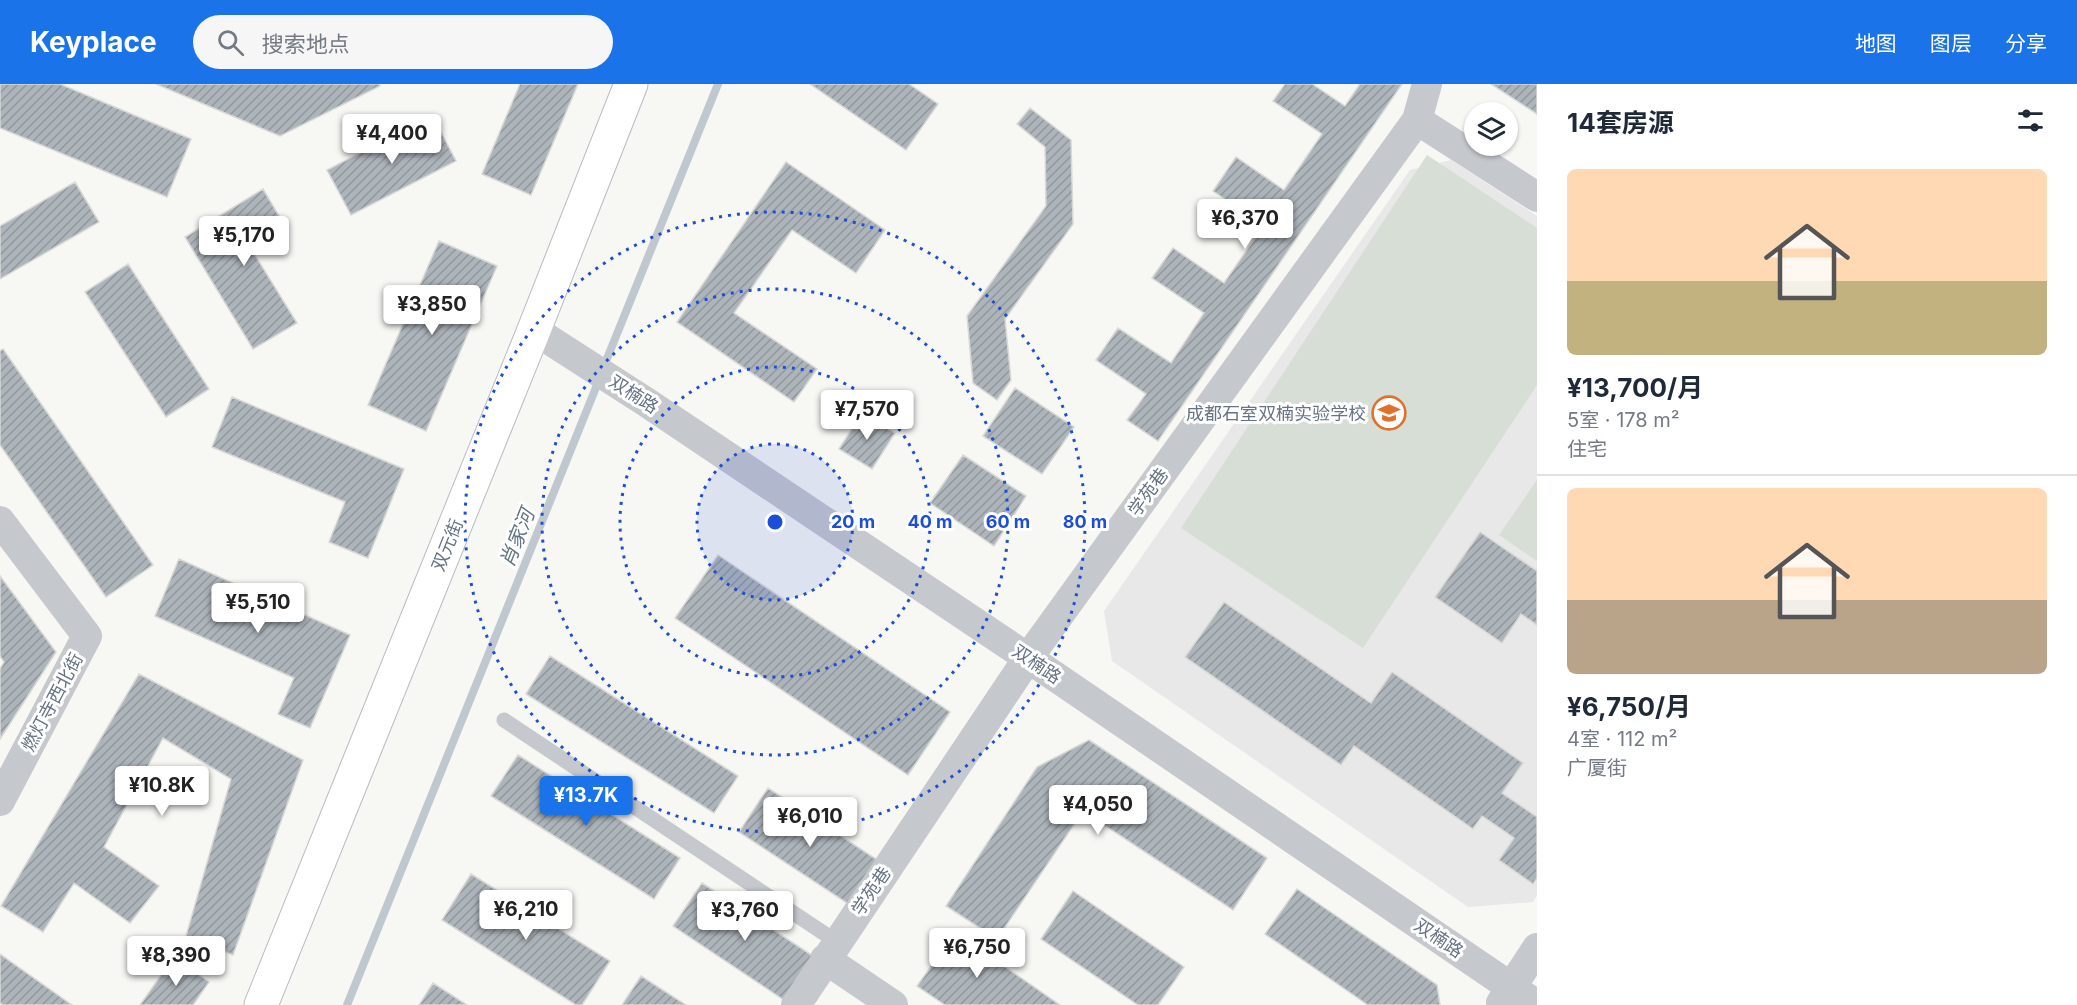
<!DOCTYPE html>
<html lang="zh">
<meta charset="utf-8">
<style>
body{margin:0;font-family:Inter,"Noto Sans SC",sans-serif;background:#f6f6f7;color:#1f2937;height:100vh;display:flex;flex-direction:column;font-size:22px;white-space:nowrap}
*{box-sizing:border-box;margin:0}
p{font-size:20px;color:#747a83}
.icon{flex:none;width:33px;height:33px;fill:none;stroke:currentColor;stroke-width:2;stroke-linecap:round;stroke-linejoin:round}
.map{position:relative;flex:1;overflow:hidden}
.sheet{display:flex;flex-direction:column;background:#fff;width:540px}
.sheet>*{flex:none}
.tools{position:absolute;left:1464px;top:18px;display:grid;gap:12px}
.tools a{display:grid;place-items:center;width:54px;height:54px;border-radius:50%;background:#fff;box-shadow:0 2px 4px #0004;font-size:30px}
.price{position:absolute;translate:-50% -51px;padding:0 14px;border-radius:6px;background:#fff;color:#222;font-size:20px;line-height:39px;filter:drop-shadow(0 2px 3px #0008)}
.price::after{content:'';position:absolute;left:50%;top:36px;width:18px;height:14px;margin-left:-9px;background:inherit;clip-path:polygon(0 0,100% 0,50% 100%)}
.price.current{background:#1a73e8;color:#fff}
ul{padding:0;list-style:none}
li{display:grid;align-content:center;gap:12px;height:318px;padding:0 30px}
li+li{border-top:2px solid #e0e1e3}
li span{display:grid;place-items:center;height:186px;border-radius:9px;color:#555}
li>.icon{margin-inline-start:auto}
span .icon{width:108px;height:108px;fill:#fffc;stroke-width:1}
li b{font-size:26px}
h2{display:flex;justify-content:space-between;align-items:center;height:72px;padding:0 30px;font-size:26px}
header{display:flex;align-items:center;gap:36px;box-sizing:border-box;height:84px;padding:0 30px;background:#1a73e8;color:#fff}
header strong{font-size:28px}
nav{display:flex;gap:33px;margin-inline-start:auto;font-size:21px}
.search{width:420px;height:54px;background:#f6f6f7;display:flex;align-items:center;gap:15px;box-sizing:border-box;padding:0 21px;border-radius:33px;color:#747a83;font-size:22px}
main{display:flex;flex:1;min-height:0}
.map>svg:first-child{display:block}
</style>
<header>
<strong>Keyplace</strong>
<div class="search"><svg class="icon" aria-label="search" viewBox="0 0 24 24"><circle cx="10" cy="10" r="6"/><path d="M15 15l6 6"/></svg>搜索地点</div>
<nav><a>地图</a><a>图层</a><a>分享</a></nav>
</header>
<main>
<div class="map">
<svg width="1537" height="921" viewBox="0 0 1537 921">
<defs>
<pattern id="building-hatch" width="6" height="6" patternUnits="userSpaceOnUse" patternTransform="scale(1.5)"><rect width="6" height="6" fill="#adb4ba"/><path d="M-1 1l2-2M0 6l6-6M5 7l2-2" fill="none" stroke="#91979d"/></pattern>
</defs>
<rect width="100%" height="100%" fill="#f7f7f4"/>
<path fill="#e7e8e7" d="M1451,76L1537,132V811L1533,818L1468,823L1112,577L1104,527L1410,86Z"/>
<path fill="#d7ded5" d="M1427,71L1537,144V301L1363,564L1181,444Z
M1537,396V477L1499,451Z"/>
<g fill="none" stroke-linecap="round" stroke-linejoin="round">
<path stroke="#c0c8cf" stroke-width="8" d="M604,282L718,0
M347,921L599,296"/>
</g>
<path fill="url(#building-hatch)" stroke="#d8d9d7" stroke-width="1.5" d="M0,0H60L191,55L167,113L0,44Z
M156,0H379L380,2L280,52Z
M520,0H578L531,111L482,90Z
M810,0H909L938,20L906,66Z
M1285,0H1312L1345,22L1360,0H1402L1158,357L1127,336L1146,310L1096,276L1118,244L1171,279L1204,229L1152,194L1173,164L1224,199L1264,141L1213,107L1236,73L1284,106L1322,50L1273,17Z
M1491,0H1537V30Z
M1030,24L1071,56L1073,140L1005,235L1011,296L997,316L973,299L967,232L1046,122L1045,63L1017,40Z
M432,31L456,77L351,131L327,86Z
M786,78L885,146L856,189L792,146L734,229L817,285L794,318L677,238Z
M75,98L99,138L0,195V142Z
M263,105L285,142L250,163L297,239L253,265L185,153Z
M439,157L497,182L426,347L368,321Z
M128,180L209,305L166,333L85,208Z
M3,265L153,481L106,513L0,361V267Z
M1015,304L1074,343L1042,390L983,352Z
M232,313L404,385L368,474L329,458L345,418L212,363Z
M862,329L895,349L872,385L839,365Z
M963,371L1026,412L994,462L930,419Z
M1480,448L1537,487V541L1521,530L1502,559L1435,513Z
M718,471L950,628L908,691L675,534Z
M179,475L350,551L310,644L278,630L294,594L155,532Z
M0,492L56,568L0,655V585L4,578L0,572Z
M1224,518L1371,619L1392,588L1523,679L1502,709L1537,733V794L1533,800L1499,776L1514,754L1482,732L1473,745L1354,662L1341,681L1185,573Z
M550,572L738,692L714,729L526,610Z
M139,590L303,676L233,871L186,852L231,695L163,654L104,763L159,802L130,839L74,799L43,848L1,822Z
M1089,656L1267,774L1233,826L1083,727L997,855L946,822L1037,683Z
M518,671L680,774L654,815L491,712Z
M768,704L882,779L853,823L739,748Z
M471,790L610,877L582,921H576L442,836Z
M702,799L816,874L787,918L673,842Z
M1297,805L1437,901L1440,921H1368L1265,850Z
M1073,807L1184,883L1158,921H1138L1041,855Z
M955,848L1060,921H945L917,902Z
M0,870L72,921H3L0,919Z
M174,873L209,898L193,921H140Z
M641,892L686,921H622Z
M433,899L467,921H419Z"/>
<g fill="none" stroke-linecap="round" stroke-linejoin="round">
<defs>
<path id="secondary" d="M261,921L534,246L631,0"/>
</defs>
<use href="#secondary" stroke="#b7bbc0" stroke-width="35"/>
<path stroke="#c5c8cc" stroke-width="15" d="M504,636L837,858"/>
<path stroke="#c5c8cc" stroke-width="30" d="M1417,36L1537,113
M534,246L646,318L1028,574L1537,921
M0,437L87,552L0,717
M825,875L893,921
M1501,919L1537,864
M796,921L1028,574L1417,36L1427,0"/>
<use href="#secondary" stroke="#fff" stroke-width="33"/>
</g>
<circle cx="775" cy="438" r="78" fill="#1d4ed8" fill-opacity=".12"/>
<g fill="none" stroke="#1d4ed8" stroke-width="3" stroke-dasharray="3 6">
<circle cx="775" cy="438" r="78"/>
<circle cx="775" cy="438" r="155"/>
<circle cx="775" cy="438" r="233"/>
<circle cx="775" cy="438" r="310"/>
</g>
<defs>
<symbol id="school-ring" viewBox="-11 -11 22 22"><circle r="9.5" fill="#fff" stroke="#e1702a" stroke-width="1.5"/><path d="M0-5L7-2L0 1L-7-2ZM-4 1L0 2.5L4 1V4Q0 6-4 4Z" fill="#e1702a"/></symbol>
</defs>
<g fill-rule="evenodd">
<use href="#school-ring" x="1370" y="310" width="38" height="38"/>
</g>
<g text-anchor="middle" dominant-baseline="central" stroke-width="6" stroke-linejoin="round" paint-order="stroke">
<g font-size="18" fill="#667385" stroke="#fff">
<text transform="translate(634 310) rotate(33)">双楠路</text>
<text transform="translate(1148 408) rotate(-54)">学苑巷</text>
<text transform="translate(447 461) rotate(-68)">双元街</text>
<text transform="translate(1037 580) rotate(34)">双楠路</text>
<text transform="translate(52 618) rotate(-62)">燃灯寺西北街</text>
<text transform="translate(871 807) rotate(-56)">学苑巷</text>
<text transform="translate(1439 854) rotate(34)">双楠路</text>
</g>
<g font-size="18" fill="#667385" stroke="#fff" text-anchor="end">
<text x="1366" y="329">成都石室双楠实验学校</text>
</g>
<g font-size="20" font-style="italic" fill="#627481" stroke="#fff">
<text transform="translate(517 454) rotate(-68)">肖家河</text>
</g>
</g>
<circle cx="775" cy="438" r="9" fill="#1d4ed8" stroke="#fff" stroke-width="3"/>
<g font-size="18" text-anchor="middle" font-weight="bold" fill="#1d4ed8" stroke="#fff" stroke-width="6" stroke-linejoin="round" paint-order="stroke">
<text x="853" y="444">20 m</text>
<text x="930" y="444">40 m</text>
<text x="1008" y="444">60 m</text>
<text x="1085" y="444">80 m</text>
</g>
</svg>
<div class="tools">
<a><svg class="icon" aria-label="layers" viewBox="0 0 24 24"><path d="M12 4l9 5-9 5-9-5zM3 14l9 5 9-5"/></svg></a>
</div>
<b class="price" style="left:392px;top:81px">¥4,400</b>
<b class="price" style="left:1245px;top:166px">¥6,370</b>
<b class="price" style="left:244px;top:183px">¥5,170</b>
<b class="price" style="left:432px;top:252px">¥3,850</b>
<b class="price" style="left:867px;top:357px">¥7,570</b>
<b class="price" style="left:258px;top:550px">¥5,510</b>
<b class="price" style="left:162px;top:733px">¥10.8K</b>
<b class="price current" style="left:586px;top:743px">¥13.7K</b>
<b class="price" style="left:1098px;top:752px">¥4,050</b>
<b class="price" style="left:810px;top:764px">¥6,010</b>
<b class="price" style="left:526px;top:857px">¥6,210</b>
<b class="price" style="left:745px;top:858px">¥3,760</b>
<b class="price" style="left:977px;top:895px">¥6,750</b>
<b class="price" style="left:176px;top:903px">¥8,390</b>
</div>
<section class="sheet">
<h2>14套房源<svg class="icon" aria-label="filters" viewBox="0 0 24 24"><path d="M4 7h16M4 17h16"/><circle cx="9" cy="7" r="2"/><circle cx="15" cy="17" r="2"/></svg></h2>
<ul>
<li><span style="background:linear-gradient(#ffd9b3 60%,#c2b280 0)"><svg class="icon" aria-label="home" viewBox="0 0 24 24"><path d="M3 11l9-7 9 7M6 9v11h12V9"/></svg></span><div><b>¥13,700/月</b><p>5室 · 178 m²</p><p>住宅</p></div></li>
<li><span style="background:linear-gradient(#ffd9b3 60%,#b9a48a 0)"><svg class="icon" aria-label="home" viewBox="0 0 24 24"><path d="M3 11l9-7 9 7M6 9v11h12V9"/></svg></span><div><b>¥6,750/月</b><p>4室 · 112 m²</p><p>广厦街</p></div></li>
</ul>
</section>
</main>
